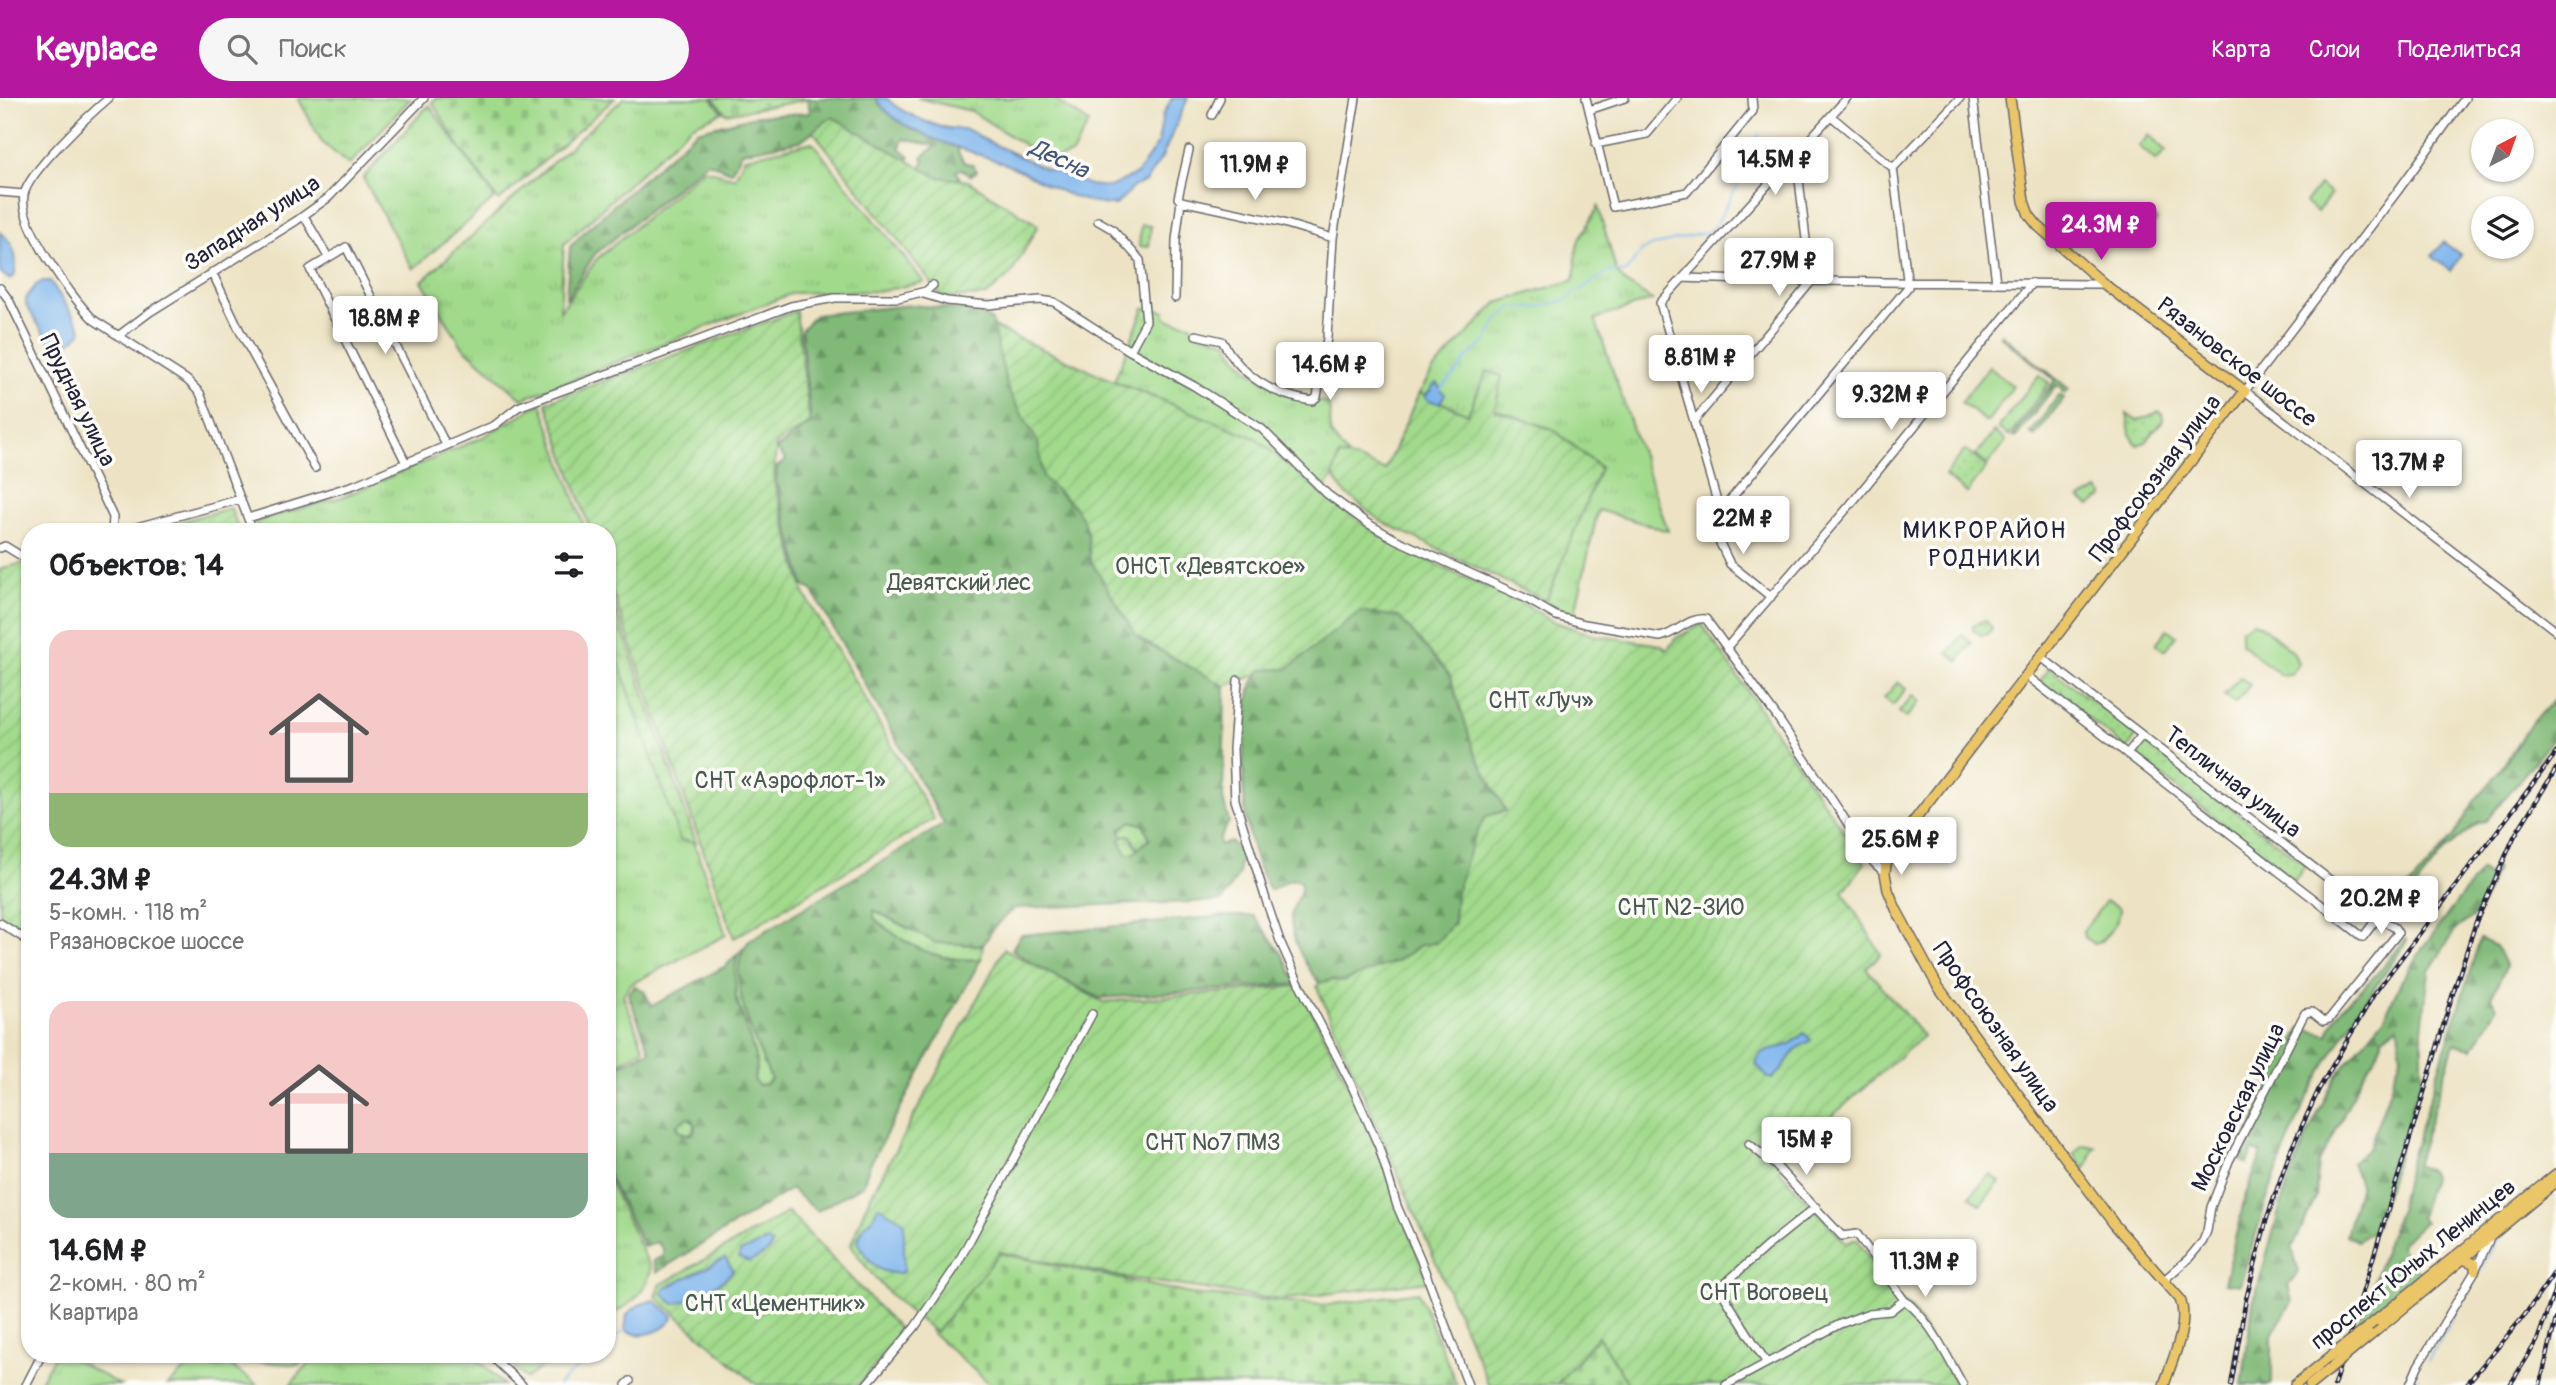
<!DOCTYPE html>
<html lang="ru">
<meta charset="utf-8">
<style>
body{margin:0;font-family:Pangolin,sans-serif;background:#f6f6f6;color:#202124;height:100vh;display:flex;flex-direction:column;font-size:26px;white-space:nowrap}
*{box-sizing:border-box;margin:0}
p{font-size:23px;color:#757577}
.icon{flex:none;width:38px;height:38px;fill:none;stroke:currentColor;stroke-width:2;stroke-linecap:round;stroke-linejoin:round}
.map{position:relative;flex:1;overflow:hidden}
.drawer{position:absolute;left:21px;top:425px;width:595px;height:840px;display:flex;flex-direction:column;background:#fff;border-radius:28px;box-shadow:0 2px 5px #0004}
.drawer>*{flex:none}
.needle{width:46px;rotate:41deg}
.tools{position:absolute;left:2471px;top:21px;display:grid;gap:14px}
.tools a{display:grid;place-items:center;width:63px;height:63px;border-radius:50%;background:#fff;box-shadow:0 2px 5px #0004;font-size:35px}
.price{position:absolute;translate:-50% -60px;padding:0 16px;border-radius:7px;background:#fff;color:#222;font-size:23px;line-height:46px;filter:drop-shadow(0 2px 4px #0008)}
.price::after{content:'';position:absolute;left:50%;top:42px;width:21px;height:16px;margin-left:-10px;background:inherit;clip-path:polygon(0 0,100% 0,50% 100%)}
.price.selected{background:#b5179e;color:#fff}
ul{padding:0;list-style:none}
li{display:grid;align-content:center;gap:14px;height:371px;padding:0 28px}
li span{display:grid;place-items:center;height:217px;border-radius:21px;color:#555}
li>.icon{margin-inline-start:auto}
span .icon{width:126px;height:126px;fill:#fffc;stroke-width:1}
li b{font-size:30px}
h2{display:flex;justify-content:space-between;align-items:center;height:84px;padding:0 28px;font-size:30px}
header{display:flex;align-items:center;gap:42px;box-sizing:border-box;height:98px;padding:0 35px;background:#b5179e;color:#fff}
header strong{font-size:33px}
nav{display:flex;gap:38px;margin-inline-start:auto;font-size:24px}
.search{width:490px;height:63px;background:#f6f6f6;display:flex;align-items:center;gap:18px;box-sizing:border-box;padding:0 24px;border-radius:38px;color:#757577;font-size:26px}
.map>svg:first-child{display:block}
</style>
<header>
<strong>Keyplace</strong>
<div class="search"><svg class="icon" aria-label="search" viewBox="0 0 24 24"><circle cx="10" cy="10" r="6"/><path d="M15 15l6 6"/></svg>Поиск</div>
<nav><a>Карта</a><a>Слои</a><a>Поделиться</a></nav>
</header>
<div class="map">
<svg width="2556" height="1287" viewBox="0 0 2556 1287">
<defs>
<pattern id="grass-tufts" width="24" height="20" patternUnits="userSpaceOnUse" patternTransform="scale(1.75)"><rect width="24" height="20" fill="#a2da8c"/><path d="M3 7l-1-3M5 7V3M7 7l1-3M15 17l-1-3M17 17v-4M19 17l1-3" fill="none" stroke="#8bbb7a"/></pattern>
<pattern id="forest-firs" width="22" height="20" patternUnits="userSpaceOnUse" patternTransform="scale(1.75)"><rect width="22" height="20" fill="#81ba78"/><path d="M5 1l3.5 6h-7zM16 11l3.5 6h-7z" fill="#699764"/></pattern>
<pattern id="wetland-marsh" width="20" height="14" patternUnits="userSpaceOnUse" patternTransform="scale(1.75)"><rect width="20" height="14" fill="#a2da8c"/><path d="M1 5h8M5 5V1M11 12h8M15 12V8" fill="none" stroke="#8bbb7a"/></pattern>
<pattern id="cemetery-stones" width="16" height="16" patternUnits="userSpaceOnUse" patternTransform="scale(1.75)"><rect width="16" height="16" fill="#a2da8c"/><path d="M2 7V4a2 2 0 0 1 4 0v3zM10 15v-3a2 2 0 0 1 4 0v3z" fill="#8bbb7a"/></pattern>
<pattern id="park-dots" width="8" height="8" patternUnits="userSpaceOnUse" patternTransform="scale(1.75)"><rect width="8" height="8" fill="#a2da8c"/><path d="M2 2h.1M6 6h.1" fill="none" stroke="#8bbb7a" stroke-width="1.8" stroke-linecap="round"/></pattern>
<pattern id="garden-furrows" width="10" height="10" patternUnits="userSpaceOnUse" patternTransform="scale(1.75)"><rect width="10" height="10" fill="#a2da8c"/><path d="M-1 1l2-2M0 10L10 0M9 11l2-2" fill="none" stroke="#8bbb7a"/></pattern>
</defs>
<rect width="100%" height="100%" fill="#fdfcf7"/>
<filter id="ink" filterUnits="userSpaceOnUse"><feTurbulence type="fractalNoise" baseFrequency=".0143" numOctaves="2"/><feDisplacementMap in="SourceGraphic" scale="14" xChannelSelector="R" yChannelSelector="G"/><feConvolveMatrix kernelMatrix="1 2 1 2 8 2 1 2 1" color-interpolation-filters="sRGB"/></filter>
<filter id="wash" filterUnits="userSpaceOnUse"><feTurbulence type="fractalNoise" baseFrequency=".00686" numOctaves="4" result="noise"/><feDisplacementMap in="SourceGraphic" scale="28" xChannelSelector="R" yChannelSelector="G"/><feGaussianBlur stdDeviation="1.57" result="paint"/><feColorMatrix in="noise" values="0 0 0 0 0 0 0 0 0 0 0 0 0 0 0 0 0 1.4 0 .05"/><feComposite in="paint" operator="in"/></filter>
<g filter="url(#wash)">
<rect width="100%" height="100%" fill="#ede3c4"/>
<path fill="url(#grass-tufts)" stroke="#627e64" stroke-width="2" d="M298,0H411L349,67L322,44Z
M624,0H711L723,14L691,28L564,146L560,213L597,161L704,71L735,80L744,60L812,44L924,184L881,193L793,195L522,301L462,248L422,183Z
M917,0H1053L1089,25L1072,56L1049,63L971,13Z
M429,7L495,100L413,171L363,80Z
M1598,109L1617,175L1627,186L1652,202L1595,221L1668,433L1598,412L1574,519L1546,503L1600,369L1554,332L1495,311L1502,278L1487,273L1468,316L1419,295L1433,272L1497,205L1574,182C1578,168 1573,152 1581,138C1586,129 1593,120 1598,109Z
M1144,210L1165,213V219L1170,222L1190,226L1196,234L1227,243C1245,283 1289,294 1329,306L1331,336L1348,358H1339L1334,378L1321,395L1256,340L1114,283Z
M541,305L586,434H259L255,424L345,398L481,340Z
M607,493L726,837L631,886L623,897L644,951L607,972Z
M1132,723L1144,727L1150,741L1138,752L1130,737L1121,738L1120,734L1122,730Z
M874,812C912,834 937,848 983,847L981,861C939,866 904,847 874,820Z
M743,850C731,894 754,941 771,981L766,986L758,988L754,981C763,942 712,883 743,850Z
M678 1028a8 8 0 1 1 16 0a8 8 0 1 1-16 0Z
M2082,1047L2095,1049C2089,1057 2093,1061 2084,1071L2074,1056Z
M607,1079L651,1171C648,1187 637,1203 621,1211C615,1214 612,1215 607,1220Z
M55,1257H66L120,1287H38Z
M316,1257H473L504,1287H290Z
M498,1257H560L526,1280Z
M229,1267L258,1287H168L187,1270Z"/>
<path fill="url(#forest-firs)" stroke="#526e5a" stroke-width="2" fill-rule="evenodd" d="M808,0H876C891,27 931,40 959,50L958,54L964,64L973,67L977,73L970,78L962,71L956,73L961,82L937,79L921,70L924,63L922,59L936,48L903,41L900,50L910,58L908,62L832,19L800,43L742,54L731,74L708,64L595,156L566,201L570,149L586,132L697,33L756,18L810,15Z
M911,207L975,213L992,223L1008,292L1038,344L1042,360L1041,370L1058,395L1074,408L1083,422L1088,438L1090,461L1136,537L1142,543L1225,588L1223,701L1229,724L1219,741L1220,747L1231,744L1244,760L1239,767V776L1222,803L1015,810L995,828L983,847L936,845L874,812V820C904,847 939,866 981,861L870,1066L863,1087L817,1113L791,1091L657,1174L653,1163L663,1158V1151L657,1144L644,1149L607,1075V1018L617,1010L618,1007L607,1005V973L650,953L628,896L635,888L644,893L652,908L726,868L737,856L735,872L736,904L742,915L754,955L757,966L754,981L758,987L766,986L771,981C757,948 721,874 749,843L944,726L812,492L804,488L776,383L777,369L786,362L776,351L811,325L801,232L815,217ZM1132,723L1144,727L1150,741L1138,751L1130,737L1122,738L1120,734L1122,730ZM687,1020H691L695,1028L694,1035L688,1037L678,1032L676,1027Z
M2001,236L2069,291L2065,296L2062,294L2063,291L2056,287L2016,339H2013L2015,334L2055,282L2000,238Z
M2059,297L2064,300L2035,338L2031,335Z
M1360,513L1399,519L1450,577L1474,653L1506,713L1486,718L1469,755L1456,795L1454,825L1436,846L1421,847L1397,863L1342,884L1332,882L1319,885C1305,866 1287,838 1292,814C1295,802 1304,794 1300,783C1287,778 1282,788 1270,792C1241,743 1240,681 1246,627C1248,606 1247,586 1263,571H1287Z
M2556,600V637L2486,723L2479,724L2446,751L2412,794L2395,802L2396,795L2411,787L2454,738L2475,702L2496,678L2533,623Z
M2496,771L2478,815L2456,831L2429,873L2422,932V979L2375,1131L2357,1143L2346,1137L2360,1087L2352,1064L2369,1050L2401,959L2398,928L2384,939L2374,962L2363,976L2330,1045L2318,1064L2316,1100L2292,1150L2299,1173L2288,1187L2292,1204L2272,1236V1285L2269,1287H2242L2253,1205L2283,1099L2307,1038L2336,978L2385,919L2401,884L2424,848L2481,772L2488,778Z
M1225,818H1254L1284,859L1297,886L1099,900L1035,867L1012,851L1021,837Z
M2405,840L2407,843C2369,898 2328,954 2300,1016C2275,1071 2258,1129 2240,1187L2224,1185L2246,1096L2262,1055L2253,1052L2247,1066L2239,1062L2270,985L2301,930L2328,937C2337,908 2351,903 2371,882C2383,869 2394,854 2405,840Z
M2480,841L2496,848L2506,869L2491,899L2497,910L2473,950L2454,946L2416,1067L2430,1073L2432,1079L2420,1119L2424,1124L2402,1145L2401,1151L2422,1179L2357,1230L2399,1111L2409,1066Z"/>
<path fill="url(#wetland-marsh)" stroke="#627e64" stroke-width="2" d="M607,488L696,745L680,742L607,530Z
M1130,737L1138,752L1132,756H1127L1120,742L1124,738Z"/>
<path fill="url(#cemetery-stones)" stroke="#627e64" stroke-width="2" d="M436,0H615L499,103L459,48L432,4Z
M713,0H808L809,1L726,16Z
M998,1155L1191,1196L1327,1207L1418,1194L1457,1287H991L930,1233Z
M1598,1238L1629,1287H1556Z"/>
<path fill="url(#park-dots)" stroke="#627e64" stroke-width="2" d="M2158,314L2162,315L2163,322L2146,344L2137,347L2130,336L2127,316L2137,323Z
M1965,352L1987,369L1967,395L1945,378Z
M2098,392L2104,398L2090,408L2080,401Z
M1986,522L1992,530L1988,536L1981,537L1973,532V527Z
M2049,570L2137,637L2127,651L2040,583Z
M1913,597L1920,603L1906,620L1899,614Z
M2142,643L2306,767L2294,783L2133,655Z"/>
<path fill="url(#garden-furrows)" stroke="#627e64" stroke-width="2" d="M832,19L937,79L968,83L1038,127L1012,175L986,198L943,200L813,33Z
M796,213L810,325L776,346L774,384L804,495L934,721L734,840L607,479V434H591L546,304Z
M993,229L1118,285L1256,340L1321,395L1381,438L1450,473L1519,503L1552,523L1593,537L1661,547L1667,552L1676,540L1702,526L1865,765L1843,794L1881,856L1866,870L1923,938L1782,1062L1779,1072L1846,1145L1857,1141L1896,1201L1912,1211L1957,1287H1629L1598,1238L1556,1287H1489L1317,889L1319,885L1332,882L1342,884L1397,863L1421,847L1436,845L1454,825L1456,795L1473,742L1486,718L1506,713L1474,653L1450,577L1399,519L1360,513L1287,571H1263L1256,577L1225,588L1142,542L1136,537L1090,461L1088,438L1083,422L1074,408L1043,380L1038,344L1008,292Z
M1487,273L1502,278L1495,312L1554,332L1600,370L1546,503L1380,423L1343,393L1333,377L1339,358C1354,357 1370,368 1385,372L1419,295L1468,316Z
M231,410L239,434H140Z
M30,463V839L0,820V471Z
M1004,851L1103,904L1299,888L1370,1029L1428,1183L1280,1202L1121,1179L1000,1154L936,1234C902,1211 873,1182 851,1147L866,1107Z
M788,1114L903,1235L859,1287H757L656,1199L660,1187Z"/>
<path fill="#a2da8c" stroke="#627e64" stroke-width="2" d="M2149,37L2166,53L2156,63L2139,48Z
M2319,87L2331,96L2317,114L2305,105Z
M2149,115L2157,122L2145,137L2136,130Z
M1141,127L1151,128L1149,149L1139,148Z
M1989,269L2013,288L1987,324L1961,304Z
M2039,277L2049,285L2009,338L1998,330Z
M1994,334L2006,343L1987,367L1975,358Z
M2252,524L2260,527L2293,554L2298,565L2292,576L2280,577L2241,545V531Z
M2167,531L2176,538L2165,553L2156,546Z
M1962,537L1972,545L1958,563L1948,555Z
M2240,579L2250,587L2235,605L2224,597Z
M1898,584L1906,591L1893,607L1884,600Z
M2106,803L2120,811C2120,822 2105,844 2094,846L2084,839L2083,833Z
M1990,1076L2000,1084L1980,1107L1970,1098Z
M233,1257H307L298,1267L239,1262Z"/>
<path fill="#7eb5ed" stroke="#506c94" stroke-width="2" d="M876,0H887C896,12 927,25 942,29C958,33 966,27 979,39L1050,73L1059,74L1089,87L1110,89L1137,76L1158,45L1163,17L1172,0H1188L1162,59L1146,83L1133,89L1116,107C1077,107 1048,86 1015,70C976,52 898,39 876,0Z
M0,134C14,145 19,161 14,179L9,181L0,174Z
M2443,144L2461,157L2451,173L2432,158Z
M43,183H50L80,228L81,234L77,239L62,250C46,245 35,220 26,207V200L36,187Z
M1436,285L1439,286V292L1445,296L1440,305L1429,303L1425,299Z
M1804,935L1811,942L1795,952L1781,972L1772,981L1767,979L1756,966C1760,947 1777,953 1790,946C1795,943 1800,938 1804,935Z
M878,1108L904,1123V1174C879,1180 868,1162 857,1144L865,1126L872,1122Z
M767,1143L772,1146C769,1156 759,1159 749,1164L739,1160L740,1154Z
M725,1160L733,1172C726,1184 688,1204 674,1206L663,1196L665,1190Z
M654,1202L673,1218L672,1222C660,1235 642,1241 625,1232L627,1216L639,1207Z"/>
<g fill="none" stroke-linecap="round" stroke-linejoin="round">
<path stroke="#7eb5ed" stroke-width="2" d="M1439,292L1461,270L1465,261L1484,246L1498,222L1512,210H1537L1565,202L1609,173L1625,175L1642,153L1648,149L1707,134L1717,125L1747,70L1753,47L1759,36
M2548,1096L2556,1090
M607,1245L625,1232
M2428,1263L2497,1142L2511,1126
M558,1287L592,1256
M2416,1287L2419,1279"/>
</g>
</g>
<g filter="url(#ink)">
<g fill="none" stroke-linecap="round" stroke-linejoin="round">
<defs>
<path id="minor" d="M109,0C90,16 28,74 24,97C18,127 73,201 94,222L187,282L200,295L253,434
M1586,0L1613,109L1687,94L1753,13L1752,0
M1973,0L1996,184
M2465,0L2397,94L2245,293L2556,533
M1589,12L1625,0
M1212,17L1220,0
M1596,46L1647,36L1677,0
M1893,70L1960,0
M0,94L24,96
M1181,103L1178,100L1189,52
M304,118L328,159
M1098,123L1112,131L1140,162L1146,223L1130,253
M212,174L240,233L315,370
M1683,180C1823,185 1963,184 2104,186
M0,190L9,202L113,419L112,434
M920,195L947,203L988,207L1040,202L1054,204L1130,253L1194,288L1262,331L1327,396L1367,425L1395,441L1525,500L1556,518L1585,526L1660,539C1677,536 1687,519 1706,521L1777,619L1874,765L1885,775
M1175,200L1176,142L1181,103L1280,124L1333,140L1356,0
M1196,237L1222,243C1242,279 1272,297 1312,303L1317,299L1327,240L1333,140
M118,238L150,214L296,123L328,100L424,0
M1694,323L1811,184L1796,56
M406,365L310,171L346,149L446,347
M1720,414L1908,189L1893,70L1831,18
M248,420L354,387L495,327L518,309L539,301L791,208L835,200H898L926,193L933,187
M118,434L241,401
M0,450L5,448L23,459L30,457
M1771,499L1730,466L1719,443L1720,414L1660,205L1847,0
M1727,549L1850,407L2032,185
M2027,578L2363,839L2378,819L2041,559
M1238,582L1233,651L1235,702L1267,805L1280,843L1298,883L1351,986L1379,1049L1397,1108L1420,1160L1468,1287
M2127,656L2142,637
M0,825L30,844
M1749,1046L1775,1067L1842,1138L1857,1136L1904,1202C1931,1222 1947,1259 1963,1287
M2163,1183L2189,1160L2203,1143L2207,1133L2211,1109L2229,1063L2305,915L2312,914L2323,923L2329,921L2398,835L2395,830L2378,819
M489,1256L522,1287
M1766,1264L1721,1193L1722,1188L1766,1149L1816,1109
M26,1287L42,1256
M626,1287L630,1283
M866,1287L915,1229L955,1170L1092,916
M1726,1287L1840,1226L1869,1215L1890,1213L1904,1202
M2410,1287L2418,1268L2474,1175L2490,1140"/>
<path id="major" d="M2010,0L2024,103L2029,117L2038,128L2104,186L2245,293L1894,749L1886,766L1885,775L1888,792L1896,811L1937,887L2114,1126L2180,1201C2190,1226 2172,1262 2164,1287
M2463,1161L2475,1166V1172
M2374,1224L2556,1076
M2371,1237L2556,1084
M2295,1287L2330,1259
M2310,1287L2325,1275"/>
</defs>
<use href="#minor" stroke="#69666b" stroke-width="10"/>
<use href="#major" stroke="#69666b" stroke-width="12"/>
<use href="#minor" stroke="#fff" stroke-width="7"/>
<use href="#major" stroke="#eac669" stroke-width="9"/>
<defs>
<path id="rail" d="M2231,1287L2246,1201L2267,1120L2290,1054L2319,991L2374,896L2556,655
M2334,1287L2429,978L2448,911L2476,824L2515,737L2556,671
M2466,1287L2524,1218L2556,1172
M2510,1287L2537,1243L2556,1188
M2540,1287L2556,1221"/>
</defs>
<use href="#rail" stroke="#22223b" stroke-width="4.5"/>
<use href="#rail" stroke="#fdfcf7" stroke-width="2" stroke-dasharray="5" stroke-linecap="butt"/>
<defs>
<path id="major-bridge" d="M2330,1259L2374,1224
M2325,1275L2371,1237"/>
</defs>
<use href="#major-bridge" stroke="#69666b" stroke-width="12" stroke-linecap="butt"/>
<use href="#major-bridge" stroke="#eac669" stroke-width="9"/>
</g>
</g>
<g text-anchor="middle" dominant-baseline="central" stroke-width="7" stroke-linejoin="round" paint-order="stroke">
<g font-size="23" fill="#22223b" stroke="#fdfcf7">
<text transform="translate(252 125) rotate(-33)">Западная улица</text>
<text transform="translate(2237 264) rotate(38)">Рязановское шоссе</text>
<text transform="translate(78 302) rotate(64)">Прудная улица</text>
<text transform="translate(2155 380) rotate(-53)">Профсоюзная улица</text>
<text transform="translate(2233 684) rotate(38)">Тепличная улица</text>
<text transform="translate(1996 929) rotate(55)">Профсоюзная улица</text>
<text transform="translate(2238 1009) rotate(-64)">Московская улица</text>
<text transform="translate(2413 1166) rotate(-39)">проспект Юных Ленинцев</text>
</g>
<g font-size="23" fill="#485953" stroke="#fdfcf7">
<text x="1210" y="468">ОНСТ «Девятское»</text>
<text x="959" y="484">Девятский лес</text>
<text x="1541" y="602">СНТ «Луч»</text>
<text x="790" y="682">СНТ «Аэрофлот-1»</text>
<text x="1681" y="809">СНТ N2-ЗИО</text>
<text x="1213" y="1044">СНТ №7 ПМЗ</text>
<text x="1764" y="1194">СНТ Воговец</text>
<text x="775" y="1205">СНТ «Цементник»</text>
</g>
<g font-size="24" font-style="italic" fill="#425579" stroke="#fdfcf7">
<text transform="translate(1059 61) rotate(25)">Десна</text>
</g>
<g font-size="24" letter-spacing="2" fill="#22223b" stroke="#fdfcf7">
<text x="1985" y="432">МИКРОРАЙОН<tspan x="1985" dy="28">РОДНИКИ</tspan></text>
</g>
</g>
</svg>
<div class="tools">
<a><svg class="needle" viewBox="-14 -14 28 28"><path d="M0-13l5 13h-10z" fill="#e53935"/><path d="M0 13l5-13h-10z" fill="#757577"/></svg></a>
<a><svg class="icon" aria-label="layers" viewBox="0 0 24 24"><path d="M12 4l9 5-9 5-9-5zM3 14l9 5 9-5"/></svg></a>
</div>
<b class="price" style="left:1775px;top:99px">14.5M ₽</b>
<b class="price" style="left:1255px;top:104px">11.9M ₽</b>
<b class="price selected" style="left:2101px;top:164px">24.3M ₽</b>
<b class="price" style="left:1779px;top:200px">27.9M ₽</b>
<b class="price" style="left:385px;top:258px">18.8M ₽</b>
<b class="price" style="left:1701px;top:297px">8.81M ₽</b>
<b class="price" style="left:1330px;top:304px">14.6M ₽</b>
<b class="price" style="left:1891px;top:334px">9.32M ₽</b>
<b class="price" style="left:2409px;top:402px">13.7M ₽</b>
<b class="price" style="left:1743px;top:458px">22M ₽</b>
<b class="price" style="left:1901px;top:779px">25.6M ₽</b>
<b class="price" style="left:2381px;top:838px">20.2M ₽</b>
<b class="price" style="left:1806px;top:1079px">15M ₽</b>
<b class="price" style="left:1925px;top:1201px">11.3M ₽</b>
<section class="drawer">
<h2>Объектов: 14<svg class="icon" aria-label="filters" viewBox="0 0 24 24"><path d="M4 7h16M4 17h16"/><circle cx="9" cy="7" r="2"/><circle cx="15" cy="17" r="2"/></svg></h2>
<ul>
<li><span style="background:linear-gradient(#f6c9c9 75%,#8fb573 0)"><svg class="icon" aria-label="home" viewBox="0 0 24 24"><path d="M3 11l9-7 9 7M6 9v11h12V9"/></svg></span><div><b>24.3M ₽</b><p>5-комн. · 118 m²</p><p>Рязановское шоссе</p></div></li>
<li><span style="background:linear-gradient(#f6c9c9 70%,#7fa58c 0)"><svg class="icon" aria-label="home" viewBox="0 0 24 24"><path d="M3 11l9-7 9 7M6 9v11h12V9"/></svg></span><div><b>14.6M ₽</b><p>2-комн. · 80 m²</p><p>Квартира</p></div></li>
</ul>
</section>
</div>
